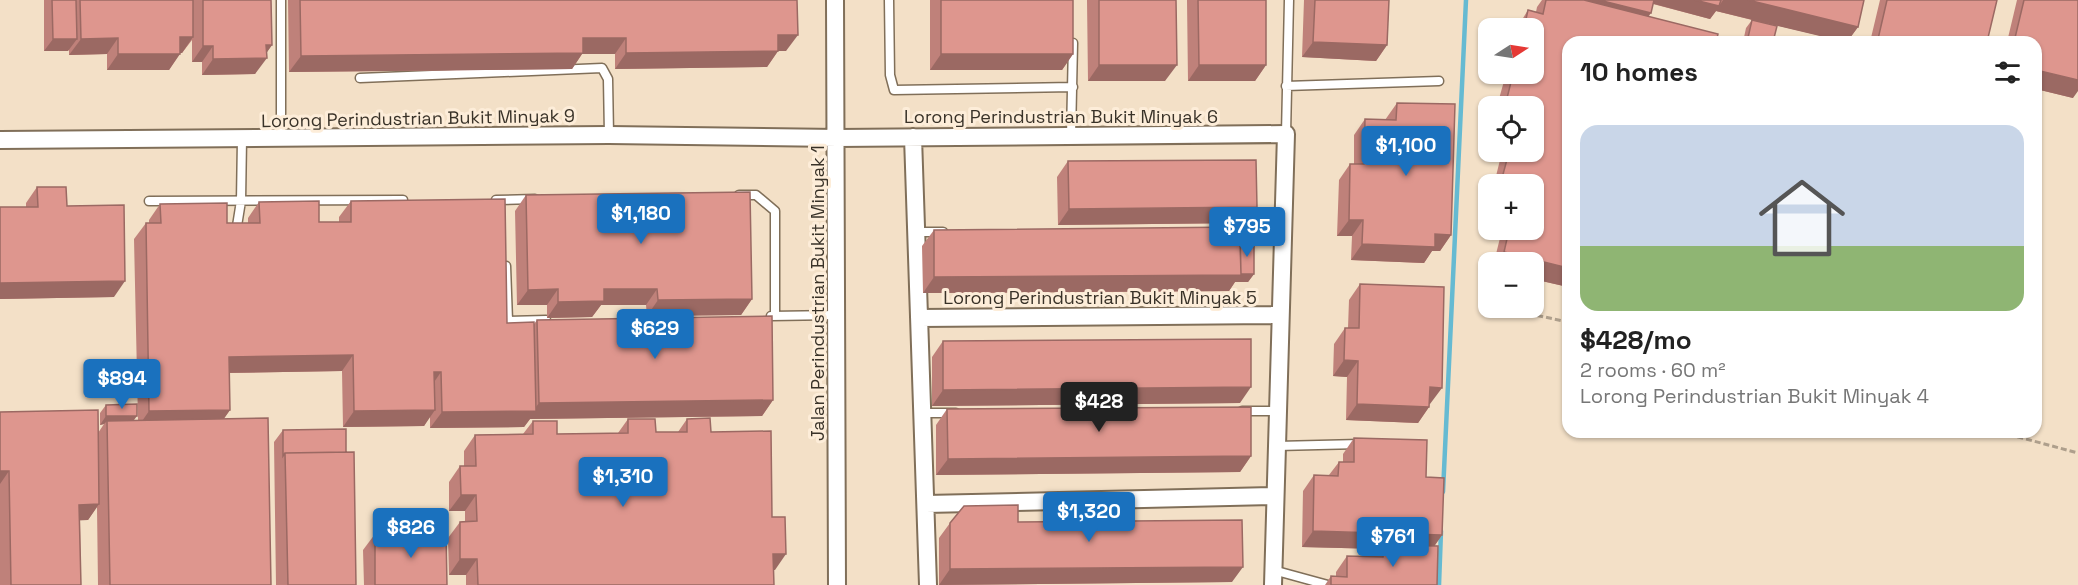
<!DOCTYPE html>
<meta charset="utf-8">
<style>
body{margin:0;font-family:"Space Grotesk",sans-serif;background:#f6f6f6;color:#222;height:100vh;display:flex;flex-direction:column;font-size:22px;white-space:nowrap}
*{box-sizing:border-box;margin:0}
p{font-size:20px;color:#767676}
.icon{flex:none;width:33px;height:33px;fill:none;stroke:currentColor;stroke-width:2;stroke-linecap:round;stroke-linejoin:round}
.map{position:relative;flex:1;overflow:hidden}
.details{position:absolute;left:1562px;top:36px;width:480px;height:402px;display:flex;flex-direction:column;background:#fff;border-radius:18px;box-shadow:0 2px 4px #0004}
.details>*{flex:none}
.needle{width:39px;rotate:78deg}
.buttons{position:absolute;left:1478px;top:18px;display:grid;gap:12px}
.buttons a{display:grid;place-items:center;width:66px;height:66px;border-radius:12px;background:#fff;box-shadow:0 2px 4px #0004;font-size:30px}
.price{position:absolute;translate:-50% -51px;padding:0 14px;border-radius:6px;background:#1a71be;color:#fff;font-size:20px;line-height:39px;filter:drop-shadow(0 2px 3px #0008)}
.price::after{content:'';position:absolute;left:50%;top:36px;width:18px;height:14px;margin-left:-9px;background:inherit;clip-path:polygon(0 0,100% 0,50% 100%)}
.price.selected{background:#222;color:#fff}
ul{padding:0;list-style:none}
li{display:grid;align-content:center;gap:12px;height:318px;padding:0 18px}
li+li{border-top:2px solid #e0e0e0}
li span{display:grid;place-items:center;height:186px;border-radius:18px;color:#555}
li>.icon{margin-inline-start:auto}
span .icon{width:108px;height:108px;fill:#fffc;stroke-width:1}
li b{font-size:26px}
h2{display:flex;justify-content:space-between;align-items:center;height:72px;padding:0 18px;font-size:26px}
.map>svg:first-child{display:block}
</style>
<div class="map">
<svg width="2078" height="585" viewBox="0 0 2078 585">
<rect width="100%" height="100%" fill="#f3e0c7"/>
<g fill="none" stroke-linecap="round" stroke-linejoin="round">
<path stroke="#65bad2" stroke-width="4.5" d="M1443,492L1466,0
M1439,585L1441,531"/>
<defs>
<path id="service" d="M889,0L890,75L894,90L1073,87
M360,78L602,68L608,79L609,135
M1286,86L1439,81
M1286,134L1289,0
M1071,136L1073,43
M281,139V0
M739,195H756L775,211V316
M496,200L535,199
M149,201L403,200
M237,226L241,201L242,139
M916,232H943
M1229,234L1283,235
M506,266L508,321L546,320
M771,316L836,315
M1242,411H1278
M922,413H956
M1277,446L1360,444
M1273,570L1328,585"/>
<path id="minor" d="M835,0L837,585
M913,137L928,585
M0,140L609,135L837,138L1286,134L1273,585
M919,318L1280,315
M926,504L1275,496"/>
</defs>
<use href="#service" stroke="#806f59" stroke-width="11"/>
<use href="#minor" stroke="#806f59" stroke-width="20"/>
<path stroke="#ae9f8c" stroke-width="3" stroke-dasharray="6 3" stroke-linecap="butt" d="M1483,303L1488,304
M1502,308L1568,322
M2000,432L2078,453"/>
<use href="#service" stroke="#fff" stroke-width="8"/>
<use href="#minor" stroke="#fff" stroke-width="16"/>
</g>
<path fill="#bf817a" d="M44,0H271L272,45L266,53L255,74L202,75V62H192V40L182,53H180L169,70H107V54L69,55V49L68,51H44Z
M288,0H797L786,51H778L767,67L615,69V54H582L572,69L289,72Z
M930,0H1073V54L1062,70H930Z
M1087,0H1176L1165,81H1088Z
M1187,0H1266V65L1255,81H1188Z
M1304,0H1389L1387,45L1376,61L1302,57Z
M1542,0H1864L1858,27L1847,42L1766,23L1773,42H1743L1746,28L1752,20L1716,11L1710,19L1653,4L1568,42V287L1533,279V262H1494L1502,230H1533V184H1494L1502,152H1533V106H1497L1506,74H1533V28H1517L1528,10L1536,12L1537,7Z
M1880,0H1997L1987,42H1870Z
M2017,0H2078L2073,98L2036,89V42H2007Z
M1397,103L1451,235L1440,251H1432L1424,263L1351,260L1352,236H1337L1339,180L1350,164H1354V135L1365,119L1385,120Z
M1068,161L1257,207L1246,223L1058,225L1057,177Z
M37,187L67,206L114,297L0,299V207H26V203Z
M526,195L752,299L741,315L647,316L646,305H601L592,317L547,318V305H517L515,211Z
M351,201L507,323L534,324L537,320L773,400L762,416L530,419L524,427L430,428V416L424,426L343,427L342,371L229,373L230,410L223,419L271,585H98L97,507L88,520H80L81,585H0V412L98,433L104,424L100,425V413L106,405L134,420H138L134,239L146,223H149V220L160,204L227,223H248V218L259,202L319,222H339V217Z
M934,230L1240,242L1254,274L1248,282H1235L1229,291L923,293L922,246Z
M1360,284L1430,404H1429V407L1418,423L1346,420L1347,377L1333,376L1334,344L1345,328H1348L1349,300Z
M943,341L1240,403L932,406V357Z
M947,409L1251,456L1240,472L936,475V425Z
M628,419L656,432H678L687,419L711,432L772,517L775,570H773L774,585H466V575H449L448,538L460,522L465,521V511H449V482L460,466H464V451L475,435L523,434L533,421L557,434L618,433Z
M283,430L346,452L356,585H276L274,442Z
M1354,438L1426,477L1442,535L1434,546L1437,585H1325L1331,576H1336V572L1347,556L1375,557L1380,549L1302,547L1303,491L1314,475H1329L1339,462H1343V454Z
M1018,522L1232,582L939,585V538L950,523Z
M375,534L447,585H364L363,550Z"/>
<path fill="#9b6963" d="M1579,0H1599L1651,13L1642,25Z
M1644,0H1695L1719,6L1723,0H1748L1858,27L1847,42H1845L1716,11L1710,19L1643,1Z
M778,35H798L786,51H778L767,67L615,69L626,53Z
M180,37H193L182,53H169Z
M118,38L107,54L69,55L81,39Z
M583,38H626L615,54H582L572,69L289,72L301,56Z
M53,39H77L68,51H44Z
M1878,39L1889,42H1876Z
M1313,42L1387,45L1376,61L1302,57Z
M266,45H272L263,58H267L255,74L202,75L213,59Z
M203,46H213L202,62H192Z
M118,54H180L169,70H107Z
M941,54H1073L1062,70H930Z
M1099,65H1177L1165,81H1088Z
M1199,65H1266L1255,81H1188Z
M2036,70L2078,80V91L2073,98L2036,89Z
M1502,178L1521,182L1519,184H1498Z
M1257,207L1246,223L1058,225L1069,209Z
M1349,220H1363L1352,236H1337Z
M1435,234L1451,235L1440,251H1432L1424,263L1351,260L1362,244Z
M1504,252L1568,268V287L1533,279V262H1496Z
M1254,274L1248,282H1235L1229,291L923,293L934,277Z
M125,281L114,297L0,299V283Z
M558,289L547,305H517L528,290Z
M604,289H657L646,305H601L592,317L547,318L558,302Z
M752,299L741,315L647,316L658,300Z
M353,355L342,371L218,373L229,357Z
M1344,360L1358,361L1347,377L1333,376Z
M434,372H441L430,388Z
M1251,387L1240,403L932,406L943,390Z
M1430,387L1442,388L1430,404L1419,403Z
M773,400L762,416L530,419L524,427L430,428L442,412L533,411L539,403Z
M1357,404L1429,407L1418,423L1346,420Z
M230,410L219,426L138,427L149,411Z
M435,410L424,426L343,427L354,411Z
M106,416H137L131,424L107,421L104,424L100,425Z
M1251,456L1240,472L936,475L948,459Z
M0,471H9L0,484Z
M461,495H476L465,511H449Z
M99,504L88,520L68,521L79,505Z
M1313,531L1442,535L1431,551L1384,545L1380,549L1302,547Z
M773,554H786L775,570H762Z
M460,559H477L466,575H449Z
M1243,567L1232,582L939,585L950,569Z"/>
<path fill="#de968e" stroke="#9b6963" stroke-width="1.5" d="M52,0H76L77,39H53Z
M80,0H193V37H180V54H118V38L81,39Z
M203,0H271L272,45H266L267,58L213,59V46H203Z
M300,0H797L798,35H778V51L626,53V38H583V53L301,56Z
M941,0H1073V54H941Z
M1099,0H1176L1177,65H1099Z
M1198,0H1266V65H1199Z
M1315,0H1389L1387,45L1313,42Z
M1546,0H1584L1718,34L1716,42H1568V268L1504,252L1509,230H1533V184H1520L1521,182L1502,178L1509,152H1533V106H1505L1513,74H1533V28H1524L1528,10L1543,14Z
M1599,0H1654L1651,13Z
M1695,0H1721L1719,6Z
M1748,0H1864L1858,27Z
M1887,0H1997L1987,42H1889L1878,39Z
M2024,0H2078V80L2036,70V42H2014Z
M1752,20L1777,26L1773,42H1747Z
M1397,103L1455,104L1451,235L1435,234V247L1362,244L1363,220H1349L1350,164H1364L1365,119L1396,120Z
M1256,160L1257,207L1069,209L1068,161Z
M37,187H66L67,206L124,205L125,281L0,283V207H38Z
M750,192L752,299L658,300L657,289H604V301L558,302V289L528,290L526,195Z
M505,199L507,323L534,322L536,411L442,412L441,372H434L435,410L354,411L353,355L229,357L230,410L149,411L146,223H161L160,204L227,203V223H260L259,202L319,201V222H351V201Z
M1240,227L1241,275L934,277V230Z
M1240,242H1254V274H1241Z
M1360,284L1444,287L1442,388L1430,387L1429,407L1357,404L1358,361L1344,360L1345,328H1359Z
M772,316L773,400L539,403L537,320Z
M1251,339V387L943,390V341Z
M137,404V416H106V405Z
M1251,407V456L948,459L947,409Z
M98,410L99,504L79,505L81,585H11L9,471H0V412Z
M268,418L271,585H110L107,421Z
M710,418L711,432L771,431L772,517H785L786,554H773L774,585H478L477,559H460V522L477,521L476,495H461L460,466H476L475,435L533,434V421H557V434L628,433V419H655L656,432H687V419Z
M346,429V452L285,453L283,456V430Z
M1354,438L1427,440L1426,477L1444,478L1442,535L1313,531L1314,475L1338,476L1339,462H1354Z
M354,452L356,585H288L285,453Z
M1018,505V522L1242,520L1243,567L950,569V523L964,506Z
M446,533L447,585H375V534Z
M1384,545L1438,546L1437,585H1331V576L1347,577V556L1383,557Z"/>
<g text-anchor="middle" dominant-baseline="central" stroke-width="6" stroke-linejoin="round" paint-order="stroke">
<g font-size="18" fill="#393228" stroke="#fdedd9">
<text x="1061" y="116">Lorong Perindustrian Bukit Minyak 6</text>
<text transform="translate(418 118) rotate(-1)">Lorong Perindustrian Bukit Minyak 9</text>
<text transform="translate(817 293) rotate(-90)">Jalan Perindustrian Bukit Minyak 1</text>
<text x="1100" y="297">Lorong Perindustrian Bukit Minyak 5</text>
</g>
</g>
</svg>
<div class="buttons">
<a><svg class="needle" viewBox="-14 -14 28 28"><path d="M0-13l5 13h-10z" fill="#e53935"/><path d="M0 13l5-13h-10z" fill="#767676"/></svg></a>
<a><svg class="icon" aria-label="locate" viewBox="0 0 24 24"><circle cx="12" cy="12" r="6"/><path d="M12 2v4M12 18v4M2 12h4M18 12h4"/></svg></a>
<a>+</a>
<a>−</a>
</div>
<b class="price" style="left:1406px;top:177px">$1,100</b>
<b class="price" style="left:641px;top:245px">$1,180</b>
<b class="price" style="left:1247px;top:258px">$795</b>
<b class="price" style="left:655px;top:360px">$629</b>
<b class="price" style="left:122px;top:410px">$894</b>
<b class="price selected" style="left:1099px;top:433px">$428</b>
<b class="price" style="left:623px;top:508px">$1,310</b>
<b class="price" style="left:1089px;top:543px">$1,320</b>
<b class="price" style="left:411px;top:559px">$826</b>
<b class="price" style="left:1393px;top:568px">$761</b>
<section class="details">
<h2>10 homes<svg class="icon" aria-label="filters" viewBox="0 0 24 24"><path d="M4 7h16M4 17h16"/><circle cx="9" cy="7" r="2"/><circle cx="15" cy="17" r="2"/></svg></h2>
<ul>
<li><span style="background:linear-gradient(#c9d6e8 65%,#8fb573 0)"><svg class="icon" aria-label="home" viewBox="0 0 24 24"><path d="M3 11l9-7 9 7M6 9v11h12V9"/></svg></span><div><b>$428/mo</b><p>2 rooms · 60 m²</p><p>Lorong Perindustrian Bukit Minyak 4</p></div></li>
</ul>
</section>
</div>
